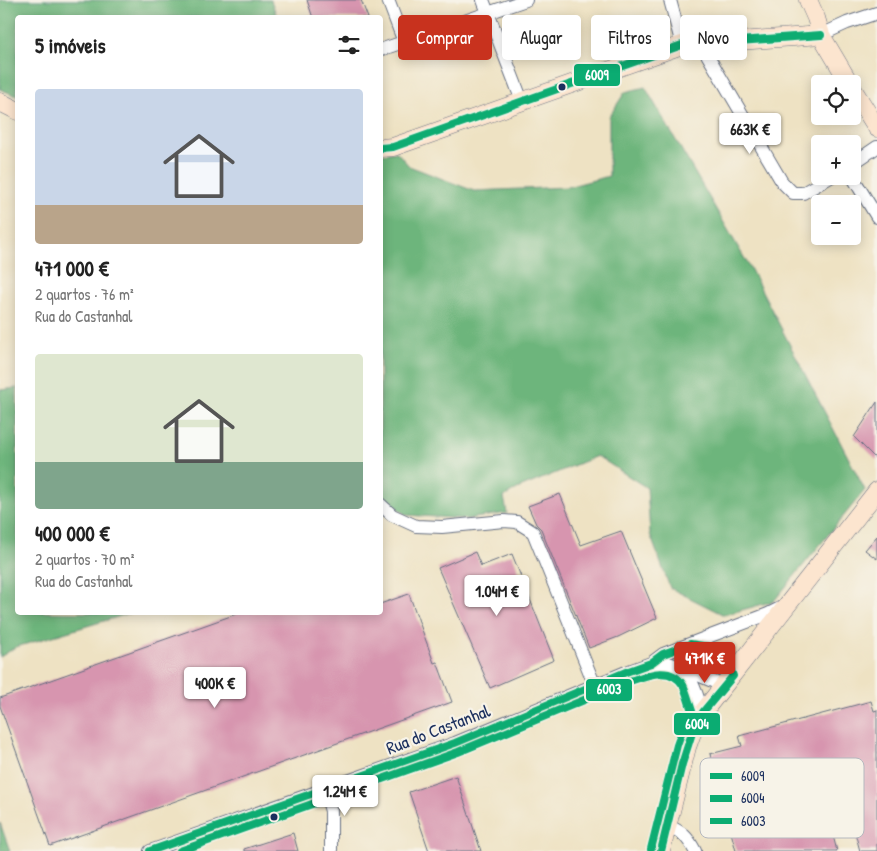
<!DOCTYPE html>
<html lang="pt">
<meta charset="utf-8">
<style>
body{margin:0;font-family:"Patrick Hand",sans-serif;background:#f6f6f6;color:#222;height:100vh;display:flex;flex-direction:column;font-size:19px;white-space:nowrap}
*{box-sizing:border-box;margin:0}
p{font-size:16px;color:#767676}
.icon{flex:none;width:28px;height:28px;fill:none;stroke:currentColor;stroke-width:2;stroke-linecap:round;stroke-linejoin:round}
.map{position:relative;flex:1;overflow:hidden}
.panel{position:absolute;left:15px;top:15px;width:368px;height:600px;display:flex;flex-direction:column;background:#fff;border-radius:5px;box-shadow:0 2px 12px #0003}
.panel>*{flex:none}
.hud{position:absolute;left:398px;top:15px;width:404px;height:45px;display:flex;gap:10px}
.controls{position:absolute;left:811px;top:75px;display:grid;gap:10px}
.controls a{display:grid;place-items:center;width:50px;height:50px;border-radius:5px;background:#fff;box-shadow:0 2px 12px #0003;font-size:25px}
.price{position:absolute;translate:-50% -42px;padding:0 11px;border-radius:5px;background:#fff;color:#222;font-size:16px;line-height:32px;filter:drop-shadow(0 1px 2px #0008)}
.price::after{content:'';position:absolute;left:50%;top:30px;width:15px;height:11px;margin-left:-8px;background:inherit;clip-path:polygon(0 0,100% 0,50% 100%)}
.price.active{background:#c8321e;color:#fff}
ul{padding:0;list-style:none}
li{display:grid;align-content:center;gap:10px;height:265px;padding:0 20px}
li span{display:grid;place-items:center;height:155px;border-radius:5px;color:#555}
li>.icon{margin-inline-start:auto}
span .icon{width:90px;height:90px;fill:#fffc;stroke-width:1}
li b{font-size:21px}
h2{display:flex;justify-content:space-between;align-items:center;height:60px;padding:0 20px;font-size:21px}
.chip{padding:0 18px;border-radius:5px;background:#fff;box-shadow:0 2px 12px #0003;font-size:18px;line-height:45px}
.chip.active{background:#c8321e;color:#fff}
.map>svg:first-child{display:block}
</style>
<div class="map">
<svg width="877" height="851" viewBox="0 0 877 851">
<rect width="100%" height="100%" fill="#f7f3e8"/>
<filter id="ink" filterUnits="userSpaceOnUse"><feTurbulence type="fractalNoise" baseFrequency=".02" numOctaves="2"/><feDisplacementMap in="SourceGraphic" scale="10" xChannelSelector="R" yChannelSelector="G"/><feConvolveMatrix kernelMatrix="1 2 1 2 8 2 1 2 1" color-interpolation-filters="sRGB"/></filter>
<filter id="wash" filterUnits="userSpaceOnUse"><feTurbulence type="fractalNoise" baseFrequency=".0096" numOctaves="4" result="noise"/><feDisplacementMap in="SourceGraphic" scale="20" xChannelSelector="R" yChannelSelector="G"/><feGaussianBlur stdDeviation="1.12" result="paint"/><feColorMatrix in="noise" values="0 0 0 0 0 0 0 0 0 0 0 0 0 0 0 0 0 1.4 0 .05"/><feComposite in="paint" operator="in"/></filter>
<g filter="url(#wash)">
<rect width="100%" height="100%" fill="#eee2c3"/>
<path fill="#6db57b" stroke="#44726c" d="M0,0H271L277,17L18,18L17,96L0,89Z
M645,87L749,266L865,490L774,601L724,615L670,588L650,534L647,488L597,456L517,489L504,497L507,513L467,519L406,515L380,495V154L397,152L409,166L474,191L567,187L609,176V117L625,92Z
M17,388L18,612L131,613L16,647L0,657V390Z
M0,823L10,851H0Z"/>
<g id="blocks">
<path fill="#d795af" d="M307,0H361L368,18H313Z
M877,402V460L854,437Z
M560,494L581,545L621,531L657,618L618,637L589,648L541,529L536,524L528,506Z
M877,536V559L865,550Z
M475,552L481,566L512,554L554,660L490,688L438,568Z
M409,594L434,663L437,662L452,702L50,846L0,706V698L242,612H380V604Z
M871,701L874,711L877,710V851H860L848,807L827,813L837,851H736L710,754L742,746L739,736Z
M456,776L481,851H429L409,792Z
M293,833L298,851H244V849Z"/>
</g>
</g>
<g filter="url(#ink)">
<use href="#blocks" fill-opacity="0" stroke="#656e81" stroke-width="1"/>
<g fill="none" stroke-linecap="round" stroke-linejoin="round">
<defs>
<path id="street" d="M388,0L404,42
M483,0L522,101
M670,0L682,45
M821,35L847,23L877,13
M701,44L782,182L793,193H803L832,176
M380,50L526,0
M852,164L877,147
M852,176L877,217
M380,504L392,515L416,526L442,527L504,521L517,522L533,532L595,686
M690,644C714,648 724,652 733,676
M651,663C657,664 665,662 671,664C692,668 696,695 703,712
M684,669L724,686
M325,790L331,811V851
M667,825C682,832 687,836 695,851
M150,851L455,743L626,672L651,663L663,654L768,614L784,606"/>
<path id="secondary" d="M808,0L816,18L821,35L850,84
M852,88L877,128
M0,102L18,111
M380,148L393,147L682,45L821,35
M661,851L687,747L692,733L703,712L877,491"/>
</defs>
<use href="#street" stroke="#656e81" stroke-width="14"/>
<use href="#secondary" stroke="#656e81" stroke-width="19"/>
<use href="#street" stroke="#fff" stroke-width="12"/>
<use href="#secondary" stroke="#fce5cf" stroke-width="18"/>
<defs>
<path id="bus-1" d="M380,148L393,147L682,45L821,35"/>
<path id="bus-2" d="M150,851L455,743L626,672L651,663L663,654L690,644L709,647L721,654L729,666L733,676L703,712L692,733L682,764L661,851"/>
<path id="bus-3" d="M180,851L458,752L630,681C647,675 671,665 683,685C687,693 689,703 692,711L683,728L677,745L651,849"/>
</defs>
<use href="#bus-1" stroke="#f7f3e8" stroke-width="11"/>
<use href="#bus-2" stroke="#f7f3e8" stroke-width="11"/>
<use href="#bus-3" stroke="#f7f3e8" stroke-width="11"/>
<use href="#bus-1" stroke="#0bac72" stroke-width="8"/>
<use href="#bus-2" stroke="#0bac72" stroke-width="8"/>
<use href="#bus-3" stroke="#0bac72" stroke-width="8"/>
</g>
</g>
<g fill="#1b2f5e" stroke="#f7f3e8" stroke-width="2">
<circle cx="562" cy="87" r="4.5"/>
<circle cx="274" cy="817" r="4.5"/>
</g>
<g text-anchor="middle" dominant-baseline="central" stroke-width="4.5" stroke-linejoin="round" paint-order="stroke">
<g font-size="18" fill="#1b2f5e" stroke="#f7f3e8">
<text transform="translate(438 729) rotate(-21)">Rua do Castanhal</text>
</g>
</g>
<rect x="700" y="758" width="164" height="80" rx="8" fill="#f7f3e8" stroke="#b5b8bf" stroke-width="1"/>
<rect x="710" y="773" width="22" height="6" fill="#0bac72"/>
<rect x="710" y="795" width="22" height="7" fill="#0bac72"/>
<rect x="710" y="818" width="22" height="6" fill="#0bac72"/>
<g font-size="14" fill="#1b2f5e">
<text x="741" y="781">6009</text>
<text x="741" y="803">6004</text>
<text x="741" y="826">6003</text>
</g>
<g stroke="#f7f3e8" stroke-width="2">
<rect x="573" y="63" width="48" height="24" rx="5" fill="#0bac72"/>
<rect x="585" y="678" width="48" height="24" rx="5" fill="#0bac72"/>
<rect x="673" y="712" width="48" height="24" rx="5" fill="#0bac72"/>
</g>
<g font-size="14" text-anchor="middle" font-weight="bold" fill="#fff">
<text x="597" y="80">6009</text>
<text x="609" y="694">6003</text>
<text x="697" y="729">6004</text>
</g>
</svg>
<div class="controls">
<a><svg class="icon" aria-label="locate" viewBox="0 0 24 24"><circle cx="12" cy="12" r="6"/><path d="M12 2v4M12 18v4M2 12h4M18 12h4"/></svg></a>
<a>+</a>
<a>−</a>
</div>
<b class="price" style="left:750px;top:155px">663K €</b>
<b class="price" style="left:497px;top:617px">1.04M €</b>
<b class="price active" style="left:705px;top:684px">471K €</b>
<b class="price" style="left:215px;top:709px">400K €</b>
<b class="price" style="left:345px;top:817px">1.24M €</b>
<div class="hud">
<a class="chip active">Comprar</a>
<a class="chip">Alugar</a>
<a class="chip">Filtros</a>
<a class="chip">Novo</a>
</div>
<section class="panel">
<h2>5 imóveis<svg class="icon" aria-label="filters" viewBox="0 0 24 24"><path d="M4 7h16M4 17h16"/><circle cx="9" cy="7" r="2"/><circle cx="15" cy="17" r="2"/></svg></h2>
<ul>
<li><span style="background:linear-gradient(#c9d6e8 75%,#b9a48a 0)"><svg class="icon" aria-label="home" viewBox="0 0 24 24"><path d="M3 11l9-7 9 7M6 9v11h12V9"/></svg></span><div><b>471 000 €</b><p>2 quartos · 76 m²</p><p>Rua do Castanhal</p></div></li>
<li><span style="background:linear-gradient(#dfe7d0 70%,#7fa58c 0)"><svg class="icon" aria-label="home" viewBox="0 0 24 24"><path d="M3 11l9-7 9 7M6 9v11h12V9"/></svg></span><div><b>400 000 €</b><p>2 quartos · 70 m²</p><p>Rua do Castanhal</p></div></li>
</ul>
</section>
</div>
